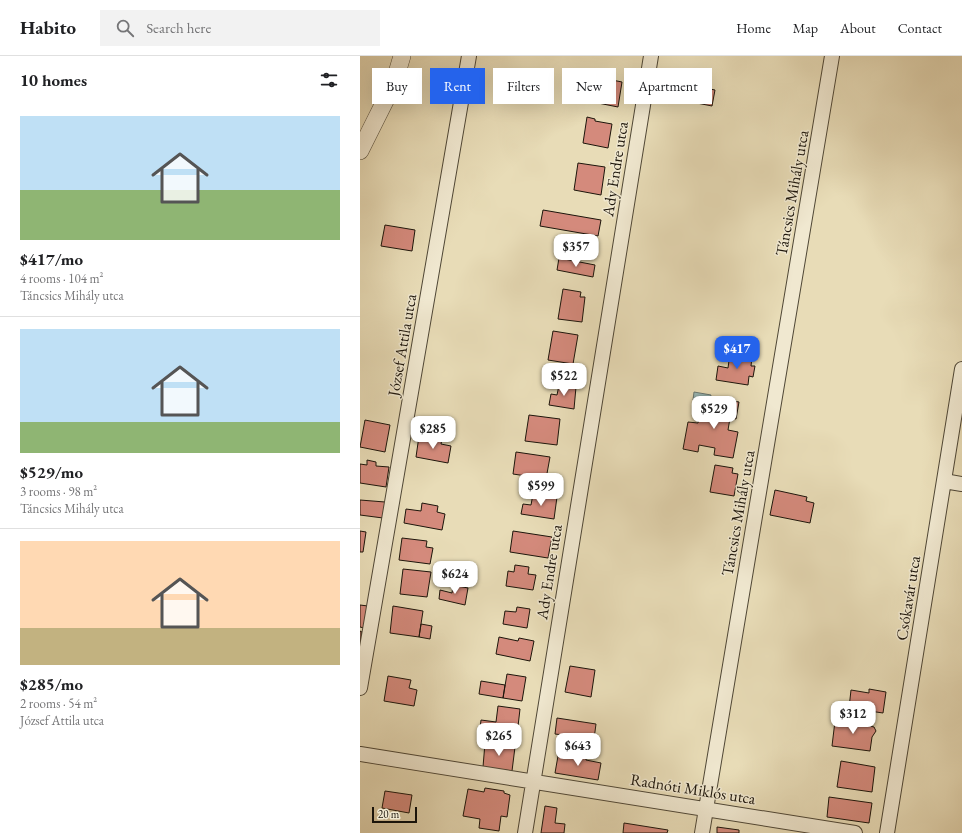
<!DOCTYPE html>
<meta charset="utf-8">
<style>
body{margin:0;font-family:"EB Garamond",serif;background:#f2f2f2;color:#202124;height:100vh;display:flex;flex-direction:column;font-size:15px;white-space:nowrap}
*{box-sizing:border-box;margin:0}
p{font-size:13px;color:#757577}
.icon{flex:none;width:22px;height:22px;fill:none;stroke:currentColor;stroke-width:2;stroke-linecap:round;stroke-linejoin:round}
.map{position:relative;flex:1;overflow:hidden}
.panel{display:flex;flex-direction:column;background:#fff;width:360px}
.panel>*{flex:none}
.top-card{position:absolute;left:12px;top:12px;width:380px;height:36px;display:flex;gap:8px}
.scale{position:absolute;left:12px;bottom:10px;width:45px;box-sizing:border-box;padding-left:4px;border:2px solid #1c150b;border-top:0;font-size:11px;line-height:14px;white-space:nowrap;color:#1c150b;-webkit-text-stroke:3px #f0e8d0;paint-order:stroke}
.price{position:absolute;translate:-50% -34px;padding:0 9px;border-radius:8px;background:#fff;color:#222;font-size:13px;line-height:26px;filter:drop-shadow(0 1px 2px #0008)}
.price::after{content:'';position:absolute;left:50%;top:24px;width:12px;height:9px;margin-left:-6px;background:inherit;clip-path:polygon(0 0,100% 0,50% 100%)}
.price.current{background:#2563eb;color:#fff}
ul{padding:0;list-style:none}
li{display:grid;align-content:center;gap:8px;height:212px;padding:0 20px}
li+li{border-top:1px solid #e0e0e0}
li span{display:grid;place-items:center;height:124px;border-radius:0px;color:#555}
li>.icon{margin-inline-start:auto}
span .icon{width:72px;height:72px;fill:#fffc;stroke-width:1}
li b{font-size:17px}
h2{display:flex;justify-content:space-between;align-items:center;height:48px;padding:0 20px;font-size:17px}
.tag{padding:0 14px;border-radius:0px;background:#fff;box-shadow:0 4px 16px #0002;font-size:14px;line-height:36px}
.tag.current{background:#2563eb;color:#fff}
header{display:flex;align-items:center;gap:24px;box-sizing:border-box;height:56px;padding:0 20px;background:#fff;border-bottom:1px solid #e0e0e0}
header strong{font-size:19px}
nav{display:flex;gap:22px;margin-inline-start:auto;font-size:14px}
.search{width:280px;height:36px;background:#f2f2f2;display:flex;align-items:center;gap:10px;box-sizing:border-box;padding:0 14px;border-radius:0px;color:#757577;font-size:15px}
main{display:flex;flex:1;min-height:0}
.map>svg:first-child{display:block}
</style>
<header>
<strong>Habito</strong>
<div class="search"><svg class="icon" aria-label="search" viewBox="0 0 24 24"><circle cx="10" cy="10" r="6"/><path d="M15 15l6 6"/></svg>Search here</div>
<nav><a>Home</a><a>Map</a><a>About</a><a>Contact</a></nav>
</header>
<main>
<section class="panel">
<h2>10 homes<svg class="icon" aria-label="filters" viewBox="0 0 24 24"><path d="M4 7h16M4 17h16"/><circle cx="9" cy="7" r="2"/><circle cx="15" cy="17" r="2"/></svg></h2>
<ul>
<li><span style="background:linear-gradient(#bfe0f5 60%,#8fb573 0)"><svg class="icon" aria-label="home" viewBox="0 0 24 24"><path d="M3 11l9-7 9 7M6 9v11h12V9"/></svg></span><div><b>$417/mo</b><p>4 rooms · 104 m²</p><p>Táncsics Mihály utca</p></div></li>
<li><span style="background:linear-gradient(#bfe0f5 75%,#8fb573 0)"><svg class="icon" aria-label="home" viewBox="0 0 24 24"><path d="M3 11l9-7 9 7M6 9v11h12V9"/></svg></span><div><b>$529/mo</b><p>3 rooms · 98 m²</p><p>Táncsics Mihály utca</p></div></li>
<li><span style="background:linear-gradient(#ffd9b3 70%,#c2b280 0)"><svg class="icon" aria-label="home" viewBox="0 0 24 24"><path d="M3 11l9-7 9 7M6 9v11h12V9"/></svg></span><div><b>$285/mo</b><p>2 rooms · 54 m²</p><p>József Attila utca</p></div></li>
</ul>
</section>
<div class="map">
<svg width="602" height="777" viewBox="0 0 602 777">
<rect width="100%" height="100%" fill="#e8dcb7"/>
<filter id="stains"><feTurbulence type="fractalNoise" baseFrequency=".005" numOctaves="4"/><feColorMatrix values="0 0 0 0 .2 0 0 0 0 .09 0 0 0 0 .02 0 0 0 .5 -.17"/></filter>
<radialGradient id="worn" r=".72"><stop offset=".6" stop-color="#630" stop-opacity="0"/><stop offset="1" stop-color="#630" stop-opacity=".3"/></radialGradient>
<path fill="#9ab9b7" stroke="#687772" d="M334,336L351,339L349,347L333,344Z"/>
<path fill="#d48a7c" stroke="#1c150b" d="M242,22L262,26L258,51L238,47Z
M304,24L355,34L352,50L301,40Z
M227,61L235,63V65L252,68L248,92L223,87Z
M218,107L245,111L241,139L214,134Z
M183,154L241,164L238,180L180,170Z
M25,169L55,174L52,195L21,190Z
M199,202L235,209L233,221L197,214Z
M203,233L221,236L220,241H225L222,266L198,263Z
M193,275L218,279L213,308L188,304Z
M370,297L392,301L391,310H395L393,321L389,320L388,329L356,324L358,310L368,312Z
M199,329L216,331L214,353L189,349L191,338L197,339Z
M355,342L379,346L376,363L370,362L368,374L378,376L373,402L354,399L355,392L339,389L338,396L323,393L328,366L338,367L341,353L353,356Z
M169,359L200,363L197,389L165,385Z
M5,364L30,369L25,396L0,391Z
M59,380L82,383L81,388L91,390L88,407L56,401Z
M156,396L190,401L186,423L153,418Z
M7,404L16,406V410L29,411L26,431L0,427V408L7,409Z
M355,409L373,412L372,417L378,418L374,440L350,436Z
M415,434L447,441L446,445L454,447L450,467L410,459Z
M173,438L197,441L194,463L161,458L163,448L171,449Z
M0,444L25,446L23,462L0,459Z
M62,447L78,450L77,456L85,458L82,474L44,467L46,453L61,455Z
M0,475L6,476L3,496H0Z
M153,475L192,481L188,502L150,496Z
M42,482L67,485L66,491L73,492L70,508L39,504Z
M155,509L169,511L168,518L176,519L173,534L146,530L148,515L154,516Z
M43,513L71,516L67,541L40,538Z
M93,529L108,532L105,549L79,543L80,534L92,537Z
M0,549L8,550L4,572L0,571Z
M33,550L63,555L59,581L30,577Z
M157,551L170,553L167,572L143,568L145,555L156,556Z
M61,568L72,570L70,583L59,581Z
M0,575L2,576L0,591Z
M139,581L158,585L159,582L174,585L170,605L136,598Z
M210,610L235,614L231,641L205,636Z
M147,618L166,621L162,645L143,642Z
M28,620L51,624L49,632L57,634L54,650L24,645Z
M121,625L145,629L143,642L119,638Z
M509,633L526,636L523,657L489,652L491,634L509,637Z
M138,650L160,653L157,679L120,673L121,664L136,666Z
M197,662L236,668L234,683L195,678Z
M475,665L510,667V670L514,671L516,675L512,681L510,695L472,690Z
M125,687L155,691L152,715L123,711Z
M212,698L226,700V704L241,707L238,724L195,717L198,700L211,702Z
M481,705L515,711L512,736L477,731Z
M125,732L144,735V737L150,739L147,761L141,760L139,775L119,772L120,763L103,760L108,733L124,736Z
M25,735L52,739L49,757L22,752Z
M469,741L512,747L509,767L467,761Z
M185,750L197,752L195,767L205,768L204,777H181Z
M264,767L308,774L307,777H263Z
M357,771L379,774V777H357Z"/>
<g fill="none" stroke-linecap="round" stroke-linejoin="round">
<defs>
<path id="minor" d="M584,425L602,428
M0,632L109,0
M0,698L495,777
M165,777L291,0
M342,777L472,0
M527,777L602,313"/>
<path id="tertiary" d="M0,95L34,27L42,0"/>
</defs>
<use href="#minor" stroke="#4f4736" stroke-width="16"/>
<use href="#tertiary" stroke="#4f4736" stroke-width="18"/>
<use href="#minor" stroke="#f0e8d0" stroke-width="14"/>
<use href="#tertiary" stroke="#f0e8d0" stroke-width="17"/>
</g>
<g text-anchor="middle" dominant-baseline="central" stroke-width="3" stroke-linejoin="round" paint-order="stroke">
<g font-size="16" fill="#1c150b" stroke="#f0e8d0">
<text transform="translate(255 113) rotate(-81)">Ady Endre utca</text>
<text transform="translate(432 137) rotate(-80)">Táncsics Mihály utca</text>
<text transform="translate(42 289) rotate(-80)">József Attila utca</text>
<text transform="translate(378 457) rotate(-80)">Táncsics Mihály utca</text>
<text transform="translate(189 516) rotate(-81)">Ady Endre utca</text>
<text transform="translate(548 542) rotate(-81)">Csókavár utca</text>
<text transform="translate(333 733) rotate(9)">Radnóti Miklós utca</text>
</g>
</g>
<rect width="100%" height="100%" filter="url(#stains)"/>
<rect width="100%" height="100%" fill="url(#worn)"/>
</svg>
<div class="scale">20 m</div>
<b class="price" style="left:216px;top:212px">$357</b>
<b class="price current" style="left:377px;top:314px">$417</b>
<b class="price" style="left:204px;top:341px">$522</b>
<b class="price" style="left:354px;top:374px">$529</b>
<b class="price" style="left:73px;top:394px">$285</b>
<b class="price" style="left:181px;top:451px">$599</b>
<b class="price" style="left:95px;top:539px">$624</b>
<b class="price" style="left:493px;top:679px">$312</b>
<b class="price" style="left:139px;top:701px">$265</b>
<b class="price" style="left:218px;top:711px">$643</b>
<div class="top-card">
<a class="tag">Buy</a>
<a class="tag current">Rent</a>
<a class="tag">Filters</a>
<a class="tag">New</a>
<a class="tag">Apartment</a>
</div>
</div>
</main>
